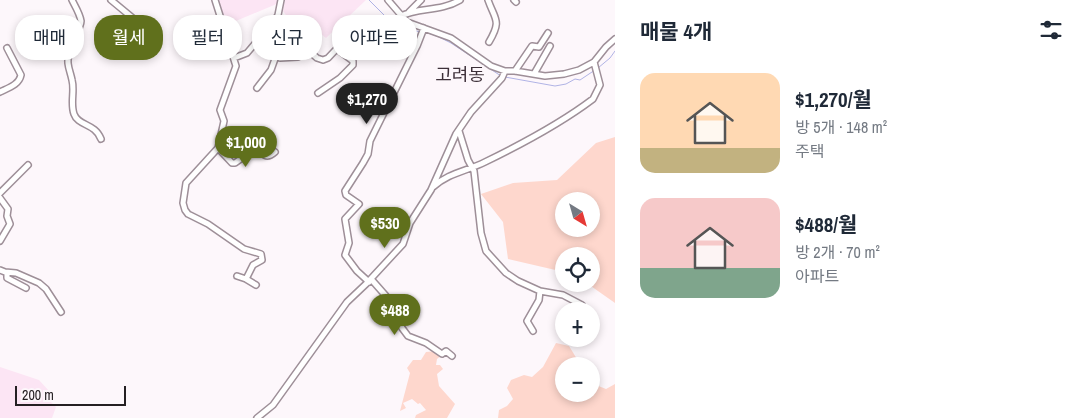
<!DOCTYPE html>
<html lang="ko">
<meta charset="utf-8">
<style>
body{margin:0;font-family:"Archivo Narrow","Noto Sans KR",sans-serif;background:#f6f6f7;color:#1f2937;height:100vh;display:flex;flex-direction:column;font-size:19px;white-space:nowrap}
*{box-sizing:border-box;margin:0}
p{font-size:16px;color:#747a83}
.icon{flex:none;width:28px;height:28px;fill:none;stroke:currentColor;stroke-width:2;stroke-linecap:round;stroke-linejoin:round}
.map{position:relative;flex:1;overflow:hidden}
.sheet{display:flex;flex-direction:column;background:#fff;width:475px}
.sheet>*{flex:none}
.top-card{position:absolute;left:15px;top:15px;width:475px;height:45px;display:flex;gap:10px}
.needle{width:32px;rotate:143deg}
.controls{position:absolute;left:555px;top:192px;display:grid;gap:10px}
.controls a{display:grid;place-items:center;width:45px;height:45px;border-radius:50%;background:#fff;box-shadow:0 2px 8px #0003;font-size:25px}
.scale{position:absolute;left:15px;bottom:12px;width:111px;box-sizing:border-box;padding-left:5px;border:2px solid #252023;border-top:0;font-size:14px;line-height:18px;white-space:nowrap;color:#252023;-webkit-text-stroke:4px #fdf7fb;paint-order:stroke}
.price{position:absolute;translate:-50% -42px;padding:0 11px;border-radius:18px;background:#60701c;color:#fff;font-size:16px;line-height:32px;filter:drop-shadow(0 1px 2px #0008)}
.price::after{content:'';position:absolute;left:50%;top:30px;width:15px;height:11px;margin-left:-8px;background:inherit;clip-path:polygon(0 0,100% 0,50% 100%)}
.price.selected{background:#222;color:#fff}
ul{padding:0;list-style:none}
li{display:flex;align-items:center;gap:15px;height:125px;padding:0 25px}
li span{display:grid;place-items:center;flex:none;width:140px;height:100px;border-radius:15px;color:#555}
li>.icon{margin-inline-start:auto}
span .icon{width:60px;height:60px;fill:#fffc;stroke-width:1}
li b{font-size:21px}
h2{display:flex;justify-content:space-between;align-items:center;height:60px;padding:0 25px;font-size:21px}
.pill{padding:0 18px;border-radius:20px;background:#fff;box-shadow:0 2px 8px #0003;font-size:18px;line-height:45px}
.pill.selected{background:#60701c;color:#fff}
main{display:flex;flex:1;min-height:0}
.map>svg:first-child{display:block}
</style>
<main>
<div class="map">
<svg width="615" height="418" viewBox="0 0 615 418">
<rect width="100%" height="100%" fill="#fdf7fb"/>
<path fill="#fce5f4" d="M216,0H279V3L224,26Z
M285,0H366L326,38L316,30L299,24L294,26L283,11Z
M0,367L39,380L50,392L51,402L56,407L52,418H0Z"/>
<path fill="#fed7cd" fill-rule="evenodd" d="M615,137V303L588,284H591V256H564V272L508,259L503,222L481,194L513,183L557,180L596,143ZM591,201V229H564V201Z
M556,343L569,346L577,359L576,366H564V394H591V383L606,389L615,384V418H498L499,410L507,406L513,399L507,388L511,380L524,375L532,377L543,367Z
M436,351L442,355L437,359L436,365H440L443,369L437,374L439,386L455,404L447,418H415L416,415L426,410L420,403L418,404L412,399L403,403L406,408L400,411L410,373L407,368L413,360H421L426,352Z"/>
<g fill="none" stroke-linecap="round" stroke-linejoin="round">
<path stroke="#b0b3e5" stroke-width="1" d="M369,0L387,18L401,28L421,32
M425,32L437,36L451,43L501,76
M598,68L610,58L615,51
M505,77L555,86L566,84L575,79L580,80L595,70"/>
<defs>
<path id="minor" d="M72,0C75,6 80,14 81,21C81,28 70,45 69,54C66,64 70,70 72,80C75,91 70,103 74,114C78,126 95,123 101,139
M111,0L146,29
M215,0L236,66L220,110L224,121L218,148L186,183L183,203L185,210L188,214L208,224L244,249L261,254L262,260L253,265L246,279L256,285
M388,0L407,22L451,38L491,66L505,71H515L545,76L564,74L579,70L594,62L606,47L615,39
M488,0C495,20 502,20 489,42
M514,0L516,2
M409,12L421,0
M401,16C419,7 440,12 460,0
M257,41L269,48L274,55L280,58L298,57L309,51L317,58L323,60L328,58L344,41
M234,58L247,53L275,20L278,15L281,0
M515,71L532,46L539,47L548,33
M534,74L550,46
M257,88L271,70L276,56
M0,92C8,88 19,85 21,75L7,48
M318,93L340,78L353,65V61L337,49
M459,131L468,160L474,171L481,233L486,251L506,273L518,281L540,291L539,300L527,321L533,331
M218,148L232,163H235L242,158L252,144H256C262,153 265,161 275,152
M433,187C448,173 467,171 485,162C522,144 560,124 593,99L600,85L594,62
M0,193L28,165
M0,198L8,209L7,216L10,224L0,241
M0,270L5,272L16,273L39,283L46,289L61,312
M7,273V278L26,288
M237,276L246,279
M371,279L386,296L402,328L408,336L426,343L442,354L446,351L452,356
M369,282L357,271L345,255L349,243L345,219L359,204L346,195L345,191L363,163L368,154L370,141L417,46L424,28
M540,291L563,295L582,305
M257,418L273,405L347,302L366,284L403,244L410,223L431,190L456,134L471,112L502,78L505,71"/>
</defs>
<use href="#minor" stroke="#9e8f98" stroke-width="8"/>
<use href="#minor" stroke="#fff" stroke-width="5"/>
</g>
<g text-anchor="middle" dominant-baseline="central" stroke-width="4" stroke-linejoin="round" paint-order="stroke">
<g font-size="18" fill="#3d3039" stroke="#fdf7fb">
<text x="460" y="74">고려동</text>
</g>
</g>
</svg>
<div class="controls">
<a><svg class="needle" viewBox="-14 -14 28 28"><path d="M0-13l5 13h-10z" fill="#e53935"/><path d="M0 13l5-13h-10z" fill="#747a83"/></svg></a>
<a><svg class="icon" aria-label="locate" viewBox="0 0 24 24"><circle cx="12" cy="12" r="6"/><path d="M12 2v4M12 18v4M2 12h4M18 12h4"/></svg></a>
<a>+</a>
<a>−</a>
</div>
<div class="scale">200 m</div>
<b class="price selected" style="left:367px;top:125px">$1,270</b>
<b class="price" style="left:246px;top:168px">$1,000</b>
<b class="price" style="left:385px;top:249px">$530</b>
<b class="price" style="left:395px;top:336px">$488</b>
<div class="top-card">
<a class="pill">매매</a>
<a class="pill selected">월세</a>
<a class="pill">필터</a>
<a class="pill">신규</a>
<a class="pill">아파트</a>
</div>
</div>
<section class="sheet">
<h2>매물 4개<svg class="icon" aria-label="filters" viewBox="0 0 24 24"><path d="M4 7h16M4 17h16"/><circle cx="9" cy="7" r="2"/><circle cx="15" cy="17" r="2"/></svg></h2>
<ul>
<li><span style="background:linear-gradient(#ffd9b3 75%,#c2b280 0)"><svg class="icon" aria-label="home" viewBox="0 0 24 24"><path d="M3 11l9-7 9 7M6 9v11h12V9"/></svg></span><div><b>$1,270/월</b><p>방 5개 · 148 m²</p><p>주택</p></div></li>
<li><span style="background:linear-gradient(#f6c9c9 70%,#7fa58c 0)"><svg class="icon" aria-label="home" viewBox="0 0 24 24"><path d="M3 11l9-7 9 7M6 9v11h12V9"/></svg></span><div><b>$488/월</b><p>방 2개 · 70 m²</p><p>아파트</p></div></li>
</ul>
</section>
</main>
